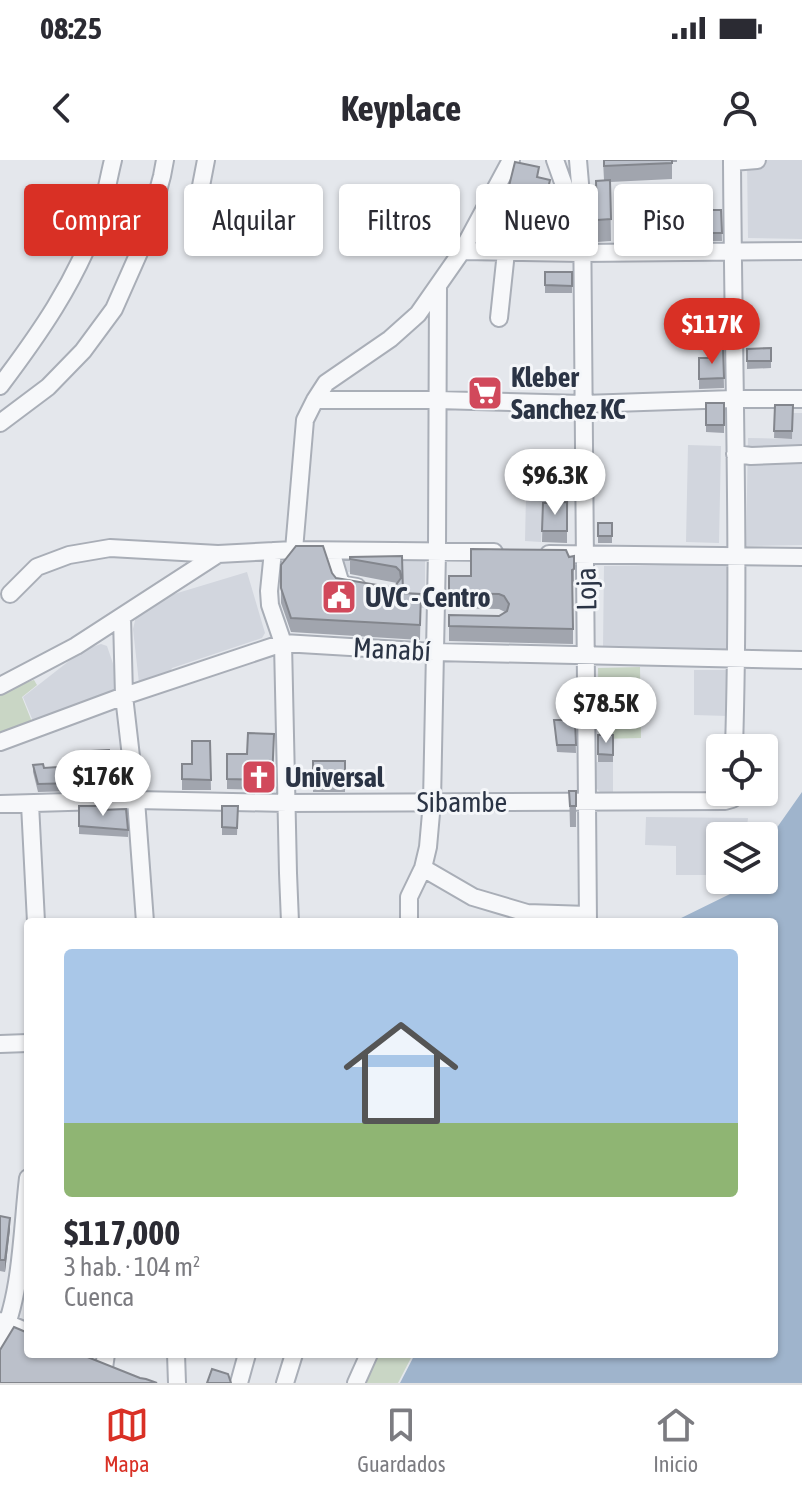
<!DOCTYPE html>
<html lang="es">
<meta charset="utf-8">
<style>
body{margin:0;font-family:"Asap Condensed",sans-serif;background:#f2f2f3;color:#2b2b33;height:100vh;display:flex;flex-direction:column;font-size:30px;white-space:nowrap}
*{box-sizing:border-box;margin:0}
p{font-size:26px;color:#7c7c81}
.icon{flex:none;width:44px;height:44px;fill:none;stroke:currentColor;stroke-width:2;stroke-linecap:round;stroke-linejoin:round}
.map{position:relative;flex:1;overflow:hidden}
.side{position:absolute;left:24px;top:758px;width:754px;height:440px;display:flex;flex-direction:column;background:#fff;border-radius:8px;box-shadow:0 2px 6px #0004}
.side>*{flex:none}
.top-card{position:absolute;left:24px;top:24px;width:754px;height:72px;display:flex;gap:16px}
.controls{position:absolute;left:706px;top:574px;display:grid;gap:16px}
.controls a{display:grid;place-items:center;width:72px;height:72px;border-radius:8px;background:#fff;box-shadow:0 2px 6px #0004;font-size:40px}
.price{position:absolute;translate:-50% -68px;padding:0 18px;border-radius:28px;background:#fff;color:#222;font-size:26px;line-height:52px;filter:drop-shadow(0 2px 4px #0008)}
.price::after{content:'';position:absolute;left:50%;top:48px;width:24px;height:18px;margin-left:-12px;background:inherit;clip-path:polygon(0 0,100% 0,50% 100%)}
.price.selected{background:#d93025;color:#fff}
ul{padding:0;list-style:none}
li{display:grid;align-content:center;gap:16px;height:424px;padding:0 40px}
li span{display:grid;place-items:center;height:248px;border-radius:8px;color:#555}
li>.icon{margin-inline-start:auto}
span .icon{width:144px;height:144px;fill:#fffc;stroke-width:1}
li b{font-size:34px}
.chip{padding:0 28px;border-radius:8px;background:#fff;box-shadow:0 2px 6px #0004;font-size:28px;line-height:72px}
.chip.selected{background:#d93025;color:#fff}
.status{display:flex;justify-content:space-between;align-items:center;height:56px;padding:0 40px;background:#fff;direction:ltr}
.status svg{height:22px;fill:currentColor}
header{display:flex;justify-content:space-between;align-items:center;height:104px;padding:0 40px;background:#fff;font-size:36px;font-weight:700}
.menu{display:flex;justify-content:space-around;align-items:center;height:112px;border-top:2px solid #e1e1e2;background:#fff;font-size:22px;color:#7c7c81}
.menu a{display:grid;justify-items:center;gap:4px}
.menu .selected{color:#d93025}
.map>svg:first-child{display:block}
</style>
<div class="status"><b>08:25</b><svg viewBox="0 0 49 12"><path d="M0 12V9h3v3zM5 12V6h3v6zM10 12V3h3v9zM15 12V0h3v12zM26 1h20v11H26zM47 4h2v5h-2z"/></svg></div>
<header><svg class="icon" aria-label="back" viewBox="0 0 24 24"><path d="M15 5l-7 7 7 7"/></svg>Keyplace<svg class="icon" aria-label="person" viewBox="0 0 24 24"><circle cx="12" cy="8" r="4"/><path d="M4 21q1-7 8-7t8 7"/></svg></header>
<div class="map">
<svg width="802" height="1223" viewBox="0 0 802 1223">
<rect width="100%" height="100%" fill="#e4e7ec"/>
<path fill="#d2d6de" d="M747,0H802V79L748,78Z
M793,253H802V385L746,386L748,278L792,279Z
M688,285L721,286L719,383L686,382Z
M526,335H569L568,353L543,354L541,382L525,381Z
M425,399V448H403L402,411L342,412V400Z
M729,404L728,490L603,487L604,406Z
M247,412L265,473L262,478L172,508L169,514L139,523L133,469L137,452L151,441Z
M101,484L107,486L120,524L117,529L33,561L23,537L83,490Z
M694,510H729L728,556L694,555Z
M595,602H613V634H602L596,628Z
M646,657L748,658L746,676H720V715H676V686L645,685Z"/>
<path fill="#c9d6c5" d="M640,507L641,578L599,579L598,508Z
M34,520L37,525L22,537L32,562L0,574V531Z
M379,1194H413L398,1223H365Z"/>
<path fill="#9fb4cc" d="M802,632V1223H400L415,1194H774V762H673L730,734L740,720H764V686Z"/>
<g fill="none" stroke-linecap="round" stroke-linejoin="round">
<defs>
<path id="minor" d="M555,0L570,42L574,46L582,47
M578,0L582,47L588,762
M732,0C733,196 740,392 734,588
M732,2L757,0
M201,26L206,0
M462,91L582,93L802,91
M499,158L506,92
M0,226C40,173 74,124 98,60C105,41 108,20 113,0
M315,240H437L583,244L734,239H802
M0,263L48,227L83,191L114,149L145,79L162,16L165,0
M735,294L751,296L802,294
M294,390L305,260L315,240L326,223L390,179L418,154L462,91L511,0
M273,391L269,431L270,445L283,483L288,713L290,762
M331,391L340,421L345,425L357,427
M549,394L802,397
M10,434L37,407L69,395L110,388L218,394L294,390L494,392
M122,457L124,536L136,640L145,762
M0,526L76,486L218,394
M0,582L124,536L283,483L434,492L802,500
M0,644L136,640L287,643L725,641L732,639L734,632
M30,644L36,762
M423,708L473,737L527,753L588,755
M409,762V737L423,708L428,687L432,642L437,391L438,126
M0,884L28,883
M2,1161L28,1172
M0,1181C22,1136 22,1068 28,1018
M176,1194L177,1223
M104,1208L106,1194
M239,1223L247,1194
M285,1223L294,1194
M356,1223L369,1194"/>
</defs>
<use href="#minor" stroke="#a9aeb7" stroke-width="20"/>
<use href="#minor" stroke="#f7f8fa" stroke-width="16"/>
</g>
<path fill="#a1a5ae" d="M603,0H677V2H672V19L610,22L611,81L597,82L596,21L604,20Z
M539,18L550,35L541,74L518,69V55L506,53V38Z
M705,50H721L722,81H705Z
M545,112H572V133H545Z
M723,188L724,228L699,229V198H713Z
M771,188V208L747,209V189Z
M706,243H724V273L706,272Z
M775,245H793L792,279L774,278Z
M567,342V383L542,382L543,343Z
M598,363H612V383H598Z
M402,396L403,433L421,434L420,480L291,472L281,443V405L332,413L336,418L389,427L395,426L397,423L350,414V397Z
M574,396V424H573V484L449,481V455L499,456L505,452L499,449L449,448V416H471Z
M554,560H575L576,593L557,592Z
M274,574L272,630L227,629V594H247Z
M598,575H613V602H598Z
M210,581L211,630H182V604H192Z
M92,591L112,618V630H96L92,602Z
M313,601H345V632H313Z
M33,605L44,608L76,623V631L38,632L33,612Z
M569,631H576V667H570Z
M79,646L103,650L128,670V677L79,674Z
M222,646H238L237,675H222Z
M0,1056L10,1069L5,1112L0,1111Z"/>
<path fill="#83868d" d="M550,20V35L541,74V59Z
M10,1058V1069L5,1112V1100Z"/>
<path fill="#bbc0ca" stroke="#83868d" stroke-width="2" d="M604,0H672V3L604,6Z
M515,2L539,7L537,17L550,20L541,59L518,54L521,41L506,38Z
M610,20L611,59L597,60L596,21Z
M705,50H721L722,73H705Z
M545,112H572V126L545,125Z
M714,188H723L724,218L699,219V198H713Z
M771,188V201H747V189Z
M706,243H724V265H706Z
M775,245H793L792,271H774Z
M567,342V371H542L543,343Z
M598,363H612V376H598Z
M296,386H323L332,413L336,418L389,427L395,426L401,418L400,411L396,407L350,399V397L402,396L403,433L421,434L420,465L291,458L281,428V405Z
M471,389L566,390L569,397L574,396V409L572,410L573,469L449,466V455L499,456L507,451L509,444L504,436L499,434L449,433V416H471Z
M554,560H575L576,585H557Z
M248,573L274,574L272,620L227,619V594H247Z
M598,575H613V595L598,594Z
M192,581H210L211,620L182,619V604H192Z
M109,590L112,618L96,619L92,591Z
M313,601H345V624H313Z
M43,604L44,608L72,606L76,623L38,624L33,605Z
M569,631H576V646H570Z
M79,646H103V650L126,649L128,670L79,666Z
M222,646H238L237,668L222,667Z
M0,1056L10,1058L5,1100H0Z
M14,1167L28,1173V1194H80L140,1218L146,1219L157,1223H0V1190Z
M212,1209L228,1214L231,1223H207Z"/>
<defs>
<symbol id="supermarket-square" viewBox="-11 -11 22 22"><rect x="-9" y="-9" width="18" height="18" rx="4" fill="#d1495b" stroke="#f4f6f9"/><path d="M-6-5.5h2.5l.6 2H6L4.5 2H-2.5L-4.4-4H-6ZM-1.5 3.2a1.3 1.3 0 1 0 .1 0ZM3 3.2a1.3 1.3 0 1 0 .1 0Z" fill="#fff"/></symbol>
<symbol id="civic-square" viewBox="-11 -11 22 22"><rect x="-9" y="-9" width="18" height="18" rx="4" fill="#d1495b" stroke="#f4f6f9"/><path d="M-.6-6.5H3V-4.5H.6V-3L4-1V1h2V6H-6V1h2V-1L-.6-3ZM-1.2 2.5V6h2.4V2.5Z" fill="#fff"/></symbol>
<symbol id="church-square" viewBox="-11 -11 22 22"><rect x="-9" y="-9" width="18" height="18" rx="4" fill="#d1495b" stroke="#f4f6f9"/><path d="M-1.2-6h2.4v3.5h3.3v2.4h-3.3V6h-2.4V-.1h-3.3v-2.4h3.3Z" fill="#fff"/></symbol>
</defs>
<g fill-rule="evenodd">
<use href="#supermarket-square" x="465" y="213" width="40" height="40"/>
<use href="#civic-square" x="319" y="417" width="40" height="40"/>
<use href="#church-square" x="239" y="597" width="40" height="40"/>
</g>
<g text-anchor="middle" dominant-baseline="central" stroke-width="6" stroke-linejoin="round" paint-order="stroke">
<g font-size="28" font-weight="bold" fill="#2b3445" stroke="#f4f6f9" text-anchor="start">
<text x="511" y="217">Kleber<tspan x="511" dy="32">Sanchez KC</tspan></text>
<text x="365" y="437">UVC - Centro</text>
<text x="285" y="617">Universal</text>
</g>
<g font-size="28" fill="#2b3445" stroke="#f4f6f9">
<text transform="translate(586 429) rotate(-91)">Loja</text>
<text transform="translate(392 489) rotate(3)">Manabí</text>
<text x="462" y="642">Sibambe</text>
</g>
</g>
</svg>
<div class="controls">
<a><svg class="icon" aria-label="locate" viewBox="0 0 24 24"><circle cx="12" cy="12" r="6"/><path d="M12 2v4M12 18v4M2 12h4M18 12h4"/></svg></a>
<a><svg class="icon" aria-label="layers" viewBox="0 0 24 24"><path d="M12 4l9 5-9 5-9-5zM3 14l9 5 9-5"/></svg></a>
</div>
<b class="price selected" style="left:712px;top:206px">$117K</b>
<b class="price" style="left:555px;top:357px">$96.3K</b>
<b class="price" style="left:606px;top:585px">$78.5K</b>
<b class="price" style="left:103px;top:658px">$176K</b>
<div class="top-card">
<a class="chip selected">Comprar</a>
<a class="chip">Alquilar</a>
<a class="chip">Filtros</a>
<a class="chip">Nuevo</a>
<a class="chip">Piso</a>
</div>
<section class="side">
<ul>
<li><span style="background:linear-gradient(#a9c7e8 70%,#8fb573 0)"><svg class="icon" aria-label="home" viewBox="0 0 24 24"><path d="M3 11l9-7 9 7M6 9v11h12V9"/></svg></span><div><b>$117,000</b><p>3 hab. · 104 m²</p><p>Cuenca</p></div></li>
</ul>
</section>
</div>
<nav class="menu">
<a class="selected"><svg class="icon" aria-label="map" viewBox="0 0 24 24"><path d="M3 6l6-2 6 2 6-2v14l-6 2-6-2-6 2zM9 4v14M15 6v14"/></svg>Mapa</a>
<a><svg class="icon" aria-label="saved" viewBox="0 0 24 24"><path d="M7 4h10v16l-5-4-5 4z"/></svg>Guardados</a>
<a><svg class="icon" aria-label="home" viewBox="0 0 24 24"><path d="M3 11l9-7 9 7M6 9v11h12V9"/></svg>Inicio</a>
</nav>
